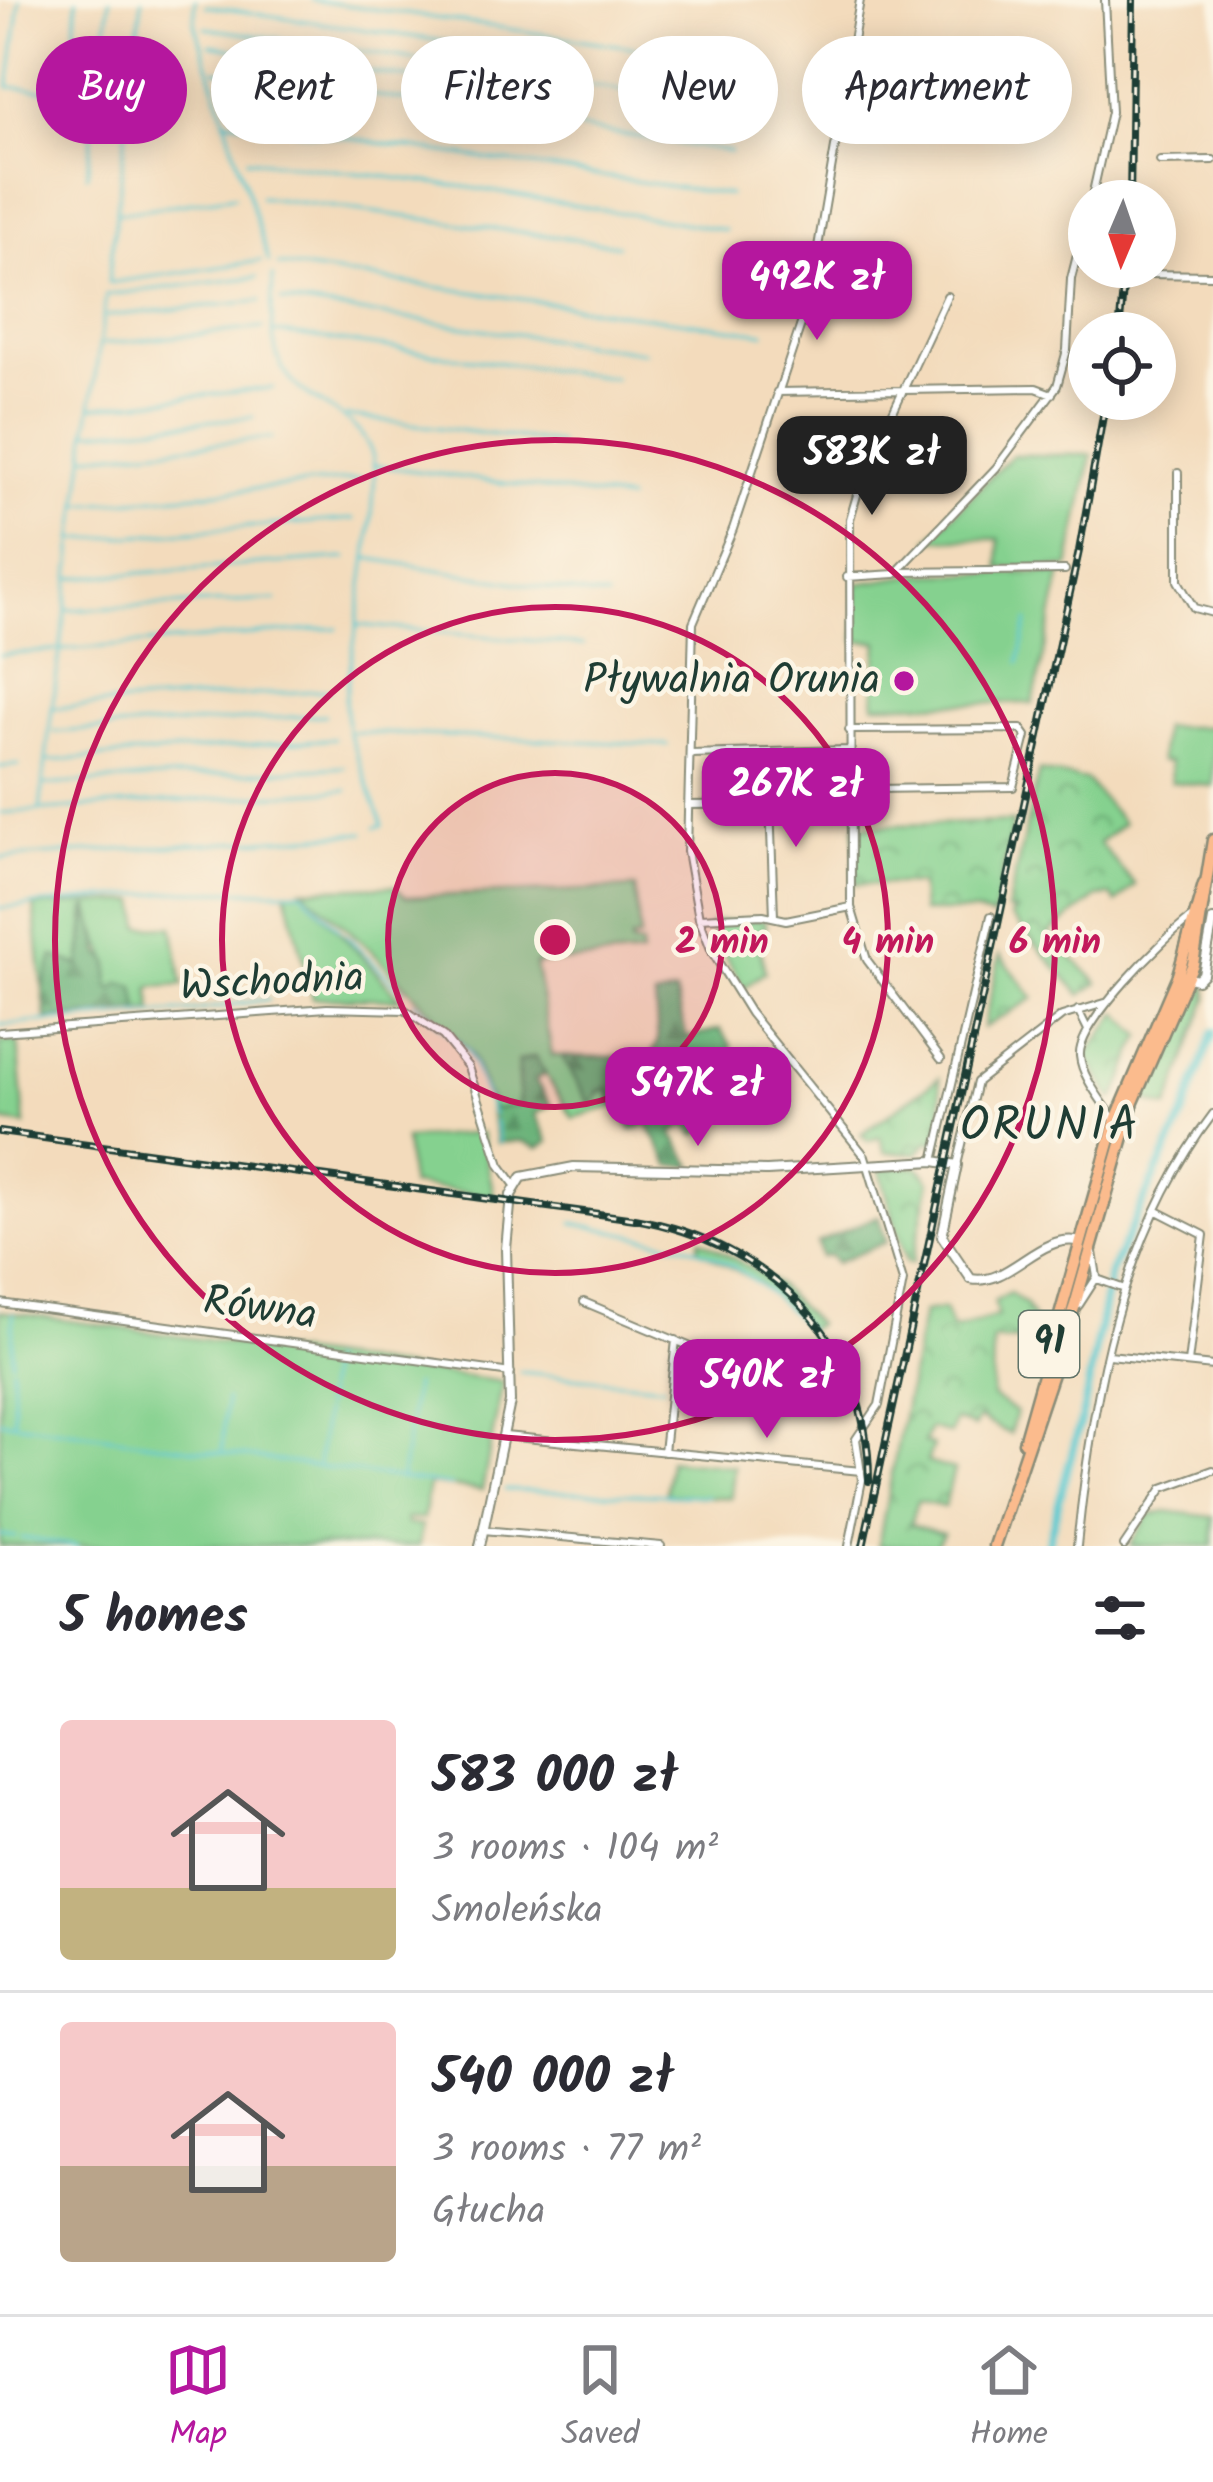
<!DOCTYPE html>
<meta charset="utf-8">
<style>
body{margin:0;font-family:Kalam,sans-serif;background:#f7f7f7;color:#2b2b33;height:100vh;display:flex;flex-direction:column;font-size:45px;white-space:nowrap}
*{box-sizing:border-box;margin:0}
p{font-size:39px;color:#7c7c81}
.icon{flex:none;width:66px;height:66px;fill:none;stroke:currentColor;stroke-width:2;stroke-linecap:round;stroke-linejoin:round}
.map{position:relative;height:1546px;overflow:hidden}
.panel{display:flex;flex-direction:column;background:#fff;flex:1}
.panel>*{flex:none}
.hud{position:absolute;left:36px;top:36px;width:1143px;height:108px;display:flex;gap:24px}
.needle{width:78px;rotate:182deg}
.controls{position:absolute;left:1068px;top:180px;display:grid;gap:24px}
.controls a{display:grid;place-items:center;width:108px;height:108px;border-radius:50%;background:#fff;box-shadow:0 6px 30px #0003;font-size:60px}
.price{position:absolute;translate:-50% -102px;padding:0 27px;border-radius:24px;background:#b5179e;color:#fff;font-size:39px;line-height:78px;filter:drop-shadow(0 3px 6px #0008)}
.price::after{content:'';position:absolute;left:50%;top:72px;width:36px;height:27px;margin-left:-18px;background:inherit;clip-path:polygon(0 0,100% 0,50% 100%)}
.price.on{background:#222;color:#fff}
ul{padding:0;list-style:none}
li{display:flex;align-items:center;gap:36px;height:300px;padding:0 60px}
li+li{border-top:3px solid #e1e1e2}
li span{display:grid;place-items:center;flex:none;width:336px;height:240px;border-radius:12px;color:#555}
li>.icon{margin-inline-start:auto}
span .icon{width:144px;height:144px;fill:#fffc;stroke-width:1}
li b{font-size:51px}
h2{display:flex;justify-content:space-between;align-items:center;height:144px;padding:0 60px;font-size:51px}
.tag{padding:0 42px;border-radius:54px;background:#fff;box-shadow:0 6px 30px #0003;font-size:42px;line-height:108px}
.tag.on{background:#b5179e;color:#fff}
.tabs{display:flex;justify-content:space-around;align-items:center;height:168px;border-top:3px solid #e1e1e2;background:#fff;font-size:33px;color:#7c7c81}
.tabs a{display:grid;justify-items:center;gap:6px}
.tabs .on{color:#b5179e}
.map>svg:first-child{display:block}
</style>
<div class="map">
<svg width="1213" height="1546" viewBox="0 0 1213 1546">
<defs>
<pattern id="forest-firs" width="22" height="20" patternUnits="userSpaceOnUse" patternTransform="scale(3)"><rect width="22" height="20" fill="#6cb37a"/><path d="M5 1l3.5 6h-7zM16 11l3.5 6h-7z" fill="#589365"/></pattern>
<pattern id="park-crowns" width="20" height="18" patternUnits="userSpaceOnUse" patternTransform="scale(3)"><rect width="20" height="18" fill="#85d18f"/><path d="M2 6a3 3 0 1 1 6 0M12 15a3 3 0 1 1 6 0" fill="none" stroke="#6cab76"/></pattern>
</defs>
<rect width="100%" height="100%" fill="#fcf5e5"/>
<filter id="ink" filterUnits="userSpaceOnUse"><feTurbulence type="fractalNoise" baseFrequency=".00833" numOctaves="2"/><feDisplacementMap in="SourceGraphic" scale="24" xChannelSelector="R" yChannelSelector="G"/><feConvolveMatrix kernelMatrix="1 2 1 2 8 2 1 2 1" color-interpolation-filters="sRGB"/></filter>
<filter id="wash" filterUnits="userSpaceOnUse"><feTurbulence type="fractalNoise" baseFrequency=".004" numOctaves="4" result="noise"/><feDisplacementMap in="SourceGraphic" scale="48" xChannelSelector="R" yChannelSelector="G"/><feGaussianBlur stdDeviation="2.7" result="paint"/><feColorMatrix in="noise" values="0 0 0 0 0 0 0 0 0 0 0 0 0 0 0 0 0 1.4 0 .05"/><feComposite in="paint" operator="in"/></filter>
<g filter="url(#wash)">
<rect width="100%" height="100%" fill="#f3dbbc"/>
<path fill="#85d18f" stroke="#528762" stroke-width="3" d="M1012,455H1092L1069,567L1000,568L999,539H929Z
M1062,573L1033,703L874,704L878,642L856,641V584L920,574Z
M1162,727H1213V786L1171,782L1170,762L1160,761Z
M394,886L406,897L635,888L640,938L631,939V944L641,946V955L535,964L552,1055L562,1056L589,1102L607,1089L615,1106L573,1118L534,1057L518,1061L519,1105L493,1110L471,1053L367,946L302,889Z
M286,891H302L401,999L313,998Z
M137,901L141,927L173,926L183,985L150,987L153,1010L139,1011L135,988H109V962L86,907L80,966L53,964L43,990L34,906Z
M764,920L766,928L756,931L765,972L744,988L708,927L712,922Z
M1206,980L1208,998L1168,1108L1141,1099L1186,1000Z
M0,1042H18L25,1125L0,1121Z
M481,1133L494,1196L410,1185L405,1139Z
M700,1239L774,1282L816,1324L809,1329L759,1283L698,1249Z
M0,1311L503,1382L482,1490L429,1484L423,1519H406V1524L422,1526L419,1546H0Z
M669,1460L734,1466L731,1498L666,1494Z
M1166,1511L1213,1517V1546H1130L1149,1515Z"/>
<path fill="url(#forest-firs)" stroke="#467857" stroke-width="3" d="M89,906L101,954L109,962V988L113,990L120,983L135,987L139,1011L46,1019L43,990L53,956L80,966Z
M675,993L687,1038L720,1029L731,1045V1057L755,1049L759,1068L779,1059L783,1064L750,1090L731,1058H672L710,1114L701,1119L707,1129L696,1135L687,1125L672,1133L693,1166L670,1165L648,1124L632,1130L607,1089L600,1090L593,1105L589,1102L562,1056L650,1058L658,1042L655,998Z
M535,1057L545,1074L535,1080L551,1105L535,1114L549,1142L538,1148L522,1141L497,1143L490,1110L519,1105L518,1061Z
M878,1216L886,1242L835,1263L829,1255L820,1257L817,1243Z"/>
<path fill="url(#park-crowns)" stroke="#528762" stroke-width="3" d="M1039,771L1086,780L1123,823L1099,843L1135,885L1116,903L1111,896L1097,897L1049,934L1098,983L1081,995L1010,916L1016,911L1007,910Z
M1013,822L993,917L977,912H922L920,884H856L855,826Z
M1000,955L1034,998L983,1028Z
M1118,1013L1142,1036C1127,1059 1126,1084 1113,1100L1086,1056Z
M939,1078L943,1116L936,1145L928,1141L918,1153L885,1152L880,1137L868,1141L861,1134Z
M879,1167H919L930,1181L912,1263L906,1262Z
M1010,1293L1026,1305L1040,1331L1037,1341L993,1340L992,1397L1016,1412L1010,1434L979,1418L974,1427L955,1420L950,1434L930,1428L924,1443L933,1446L927,1462L954,1470L944,1507L917,1501L910,1525L943,1534L935,1546H878L923,1312L944,1309L952,1330L998,1316L994,1302Z"/>
<g fill="none" stroke-linecap="round" stroke-linejoin="round">
<path stroke="#5ac8cf" stroke-width="3" d="M20,0L9,87L71,92L77,0
M142,0L108,283L261,261
M195,0V23L269,262
M312,0L739,63
M206,6L462,44
M206,28L724,105
M210,45L520,97
M215,70L730,152
M224,120L729,195
M247,159L466,187L725,230
M87,175L110,0
M260,197L618,245
M118,213L235,196
M278,265L764,333
M273,276C272,303 269,331 278,358C294,406 355,405 372,454C383,485 351,656 345,701L348,732L383,825L376,827
M281,301L644,352
M107,316L260,301
M272,332L614,378
M103,344L263,328
M91,407L106,295L257,277
M347,416L559,443
M87,432L91,407L273,388
M85,456L87,432L253,417
M373,465L627,500
M79,505L85,456L272,438
M74,540L79,505L362,479
M367,558L607,598
M70,578L74,540L354,519
M66,610L70,578L347,558
M357,625L583,645
M0,655L338,628
M1019,663L1028,621
M52,708L66,610L276,600
M55,732L325,715
M352,732L668,745
M49,761L334,739
M0,767L19,765
M42,785L344,767
M40,810L52,708L330,690
M0,813L347,790
M0,858L364,833
M0,908L182,891H302L341,931
M345,934L402,991
M414,1002L468,1051L493,1115
M0,1025L193,1011L269,999
M1210,1041L1213,1039
M494,1121L499,1143
M573,1223L672,1243
M674,1243C728,1254 770,1290 807,1329
M12,1362L13,1313
M12,1367L14,1421
M520,1372L663,1386
M677,1387L749,1394L803,1385
M324,1408L328,1361
M410,1419L414,1385
M0,1421L451,1486
M222,1451L226,1399
M318,1465L324,1412
M401,1477L409,1424
M505,1490L708,1496
M0,1535L16,1537
M22,1538L77,1546"/>
<path stroke="#5ac8cf" stroke-width="8" d="M1047,1546L1084,1408L1110,1273L1184,1115L1213,1032"/>
</g>
</g>
<g filter="url(#ink)">
<g fill="none" stroke-linecap="round" stroke-linejoin="round">
<defs>
<path id="minor" d="M1160,161L1213,160
M1091,201L1111,112L1105,0
M1145,274L1213,275
M777,392L1036,388L1052,394
M1178,473V581L1194,608L1213,613
M897,572L1065,570
M847,577L895,574L996,468L1057,386L1067,350L1071,279L1089,208
M690,754L849,750
M770,802L774,917
M688,805L765,804L804,790L1013,787L1026,736L1021,729L849,730
M699,918L763,915L786,920L851,907
M1078,1010L1088,1030
M0,1032L327,1008L405,1010L443,1036L468,1067L500,1165L514,1184
M941,1059L867,960L851,907L850,519L862,478L947,296
M1116,1123C1105,1104 1082,1079 1080,1056C1077,1024 1165,937 1191,918
M934,1161L991,916
M957,1165L977,1082L1062,1016L1105,1003
M1157,1211L1204,1235L1188,1363
M1097,1279L1122,1288
M584,1302L741,1368
M0,1303L511,1373
M1079,1305L1097,1277L1093,1252
M1109,1355L1213,1366
M505,1436L861,1471
M664,1452L676,1340
M483,1530L661,1546
M849,1546L862,1480L856,1439L879,1405L903,1281L865,1156L750,1013L712,952L699,918L687,851L693,623L733,529L809,300L860,0
M1077,1546C1092,1396 1120,1236 1213,1114
M1124,1546L1163,1488L1213,1470"/>
<path id="tertiary" d="M1185,977L1197,980L1203,974L1213,920
M480,1546L510,1402L506,1249L511,1195L522,1177L574,1167L767,1171L934,1161L957,1165L942,1236L971,1279C1010,1287 1039,1231 1081,1242"/>
<path id="primary" d="M1024,1442L1115,1122L1178,975L1204,884
M994,1546L1075,1305L1133,1102L1193,964L1213,840"/>
</defs>
<use href="#minor" stroke="#898c78" stroke-width="10"/>
<use href="#tertiary" stroke="#898c78" stroke-width="12"/>
<use href="#primary" stroke="#898c78" stroke-width="15"/>
<use href="#minor" stroke="#fff" stroke-width="6"/>
<use href="#tertiary" stroke="#fff" stroke-width="8"/>
<use href="#primary" stroke="#fbbb8d" stroke-width="10"/>
<defs>
<path id="rail" d="M1130,201L1133,0
M1119,333L1125,267
M0,1132L635,1219C768,1242 870,1341 869,1481
M863,1546L1079,551L1106,399"/>
</defs>
<use href="#rail" stroke="#1f3d34" stroke-width="8"/>
<use href="#rail" stroke="#fcf5e5" stroke-width="3" stroke-dasharray="9" stroke-linecap="butt"/>
</g>
</g>
<circle cx="555" cy="940" r="167" fill="#c2185b" fill-opacity=".12"/>
<g fill="none" stroke="#c2185b" stroke-width="6">
<circle cx="555" cy="940" r="167"/>
<circle cx="555" cy="940" r="333"/>
<circle cx="555" cy="940" r="500"/>
</g>
<circle fill="#b5179e" stroke="#fcf5e5" stroke-width="4.5" cx="904" cy="681" r="12"/>
<g text-anchor="middle" dominant-baseline="central" stroke-width="9" stroke-linejoin="round" paint-order="stroke">
<rect fill="#fcf5e5" stroke="#617469" stroke-width="3" x="1019" y="1311" width="60" height="66" rx="9"/>
<g font-size="39" font-weight="bold" fill="#1f3d34">
<text x="1049" y="1344">91</text>
</g>
<g font-size="42" fill="#1f3d34" stroke="#fcf5e5" text-anchor="end">
<text x="880" y="681">Pływalnia Orunia</text>
</g>
<g font-size="42" fill="#1f3d34" stroke="#fcf5e5">
<text transform="translate(272 983) rotate(-3)">Wschodnia</text>
<text transform="translate(260 1309) rotate(8)">Równa</text>
</g>
<g font-size="48" letter-spacing="3" fill="#1f3d34" stroke="#fcf5e5">
<text x="1050" y="1127">ORUNIA</text>
</g>
</g>
<circle cx="555" cy="940" r="18" fill="#c2185b" stroke="#fcf5e5" stroke-width="6"/>
<g font-size="36" text-anchor="middle" font-weight="bold" fill="#c2185b" stroke="#fcf5e5" stroke-width="9" stroke-linejoin="round" paint-order="stroke">
<text x="722" y="953">2 min</text>
<text x="888" y="953">4 min</text>
<text x="1055" y="953">6 min</text>
</g>
</svg>
<div class="controls">
<a><svg class="needle" viewBox="-14 -14 28 28"><path d="M0-13l5 13h-10z" fill="#e53935"/><path d="M0 13l5-13h-10z" fill="#7c7c81"/></svg></a>
<a><svg class="icon" aria-label="locate" viewBox="0 0 24 24"><circle cx="12" cy="12" r="6"/><path d="M12 2v4M12 18v4M2 12h4M18 12h4"/></svg></a>
</div>
<b class="price" style="left:817px;top:343px">492K zł</b>
<b class="price on" style="left:872px;top:518px">583K zł</b>
<b class="price" style="left:796px;top:850px">267K zł</b>
<b class="price" style="left:698px;top:1149px">547K zł</b>
<b class="price" style="left:767px;top:1441px">540K zł</b>
<div class="hud">
<a class="tag on">Buy</a>
<a class="tag">Rent</a>
<a class="tag">Filters</a>
<a class="tag">New</a>
<a class="tag">Apartment</a>
</div>
</div>
<section class="panel">
<h2>5 homes<svg class="icon" aria-label="filters" viewBox="0 0 24 24"><path d="M4 7h16M4 17h16"/><circle cx="9" cy="7" r="2"/><circle cx="15" cy="17" r="2"/></svg></h2>
<ul>
<li><span style="background:linear-gradient(#f6c9c9 70%,#c2b280 0)"><svg class="icon" aria-label="home" viewBox="0 0 24 24"><path d="M3 11l9-7 9 7M6 9v11h12V9"/></svg></span><div><b>583 000 zł</b><p>3 rooms · 104 m²</p><p>Smoleńska</p></div></li>
<li><span style="background:linear-gradient(#f6c9c9 60%,#b9a48a 0)"><svg class="icon" aria-label="home" viewBox="0 0 24 24"><path d="M3 11l9-7 9 7M6 9v11h12V9"/></svg></span><div><b>540 000 zł</b><p>3 rooms · 77 m²</p><p>Głucha</p></div></li>
</ul>
</section>
<nav class="tabs">
<a class="on"><svg class="icon" aria-label="map" viewBox="0 0 24 24"><path d="M3 6l6-2 6 2 6-2v14l-6 2-6-2-6 2zM9 4v14M15 6v14"/></svg>Map</a>
<a><svg class="icon" aria-label="saved" viewBox="0 0 24 24"><path d="M7 4h10v16l-5-4-5 4z"/></svg>Saved</a>
<a><svg class="icon" aria-label="home" viewBox="0 0 24 24"><path d="M3 11l9-7 9 7M6 9v11h12V9"/></svg>Home</a>
</nav>
